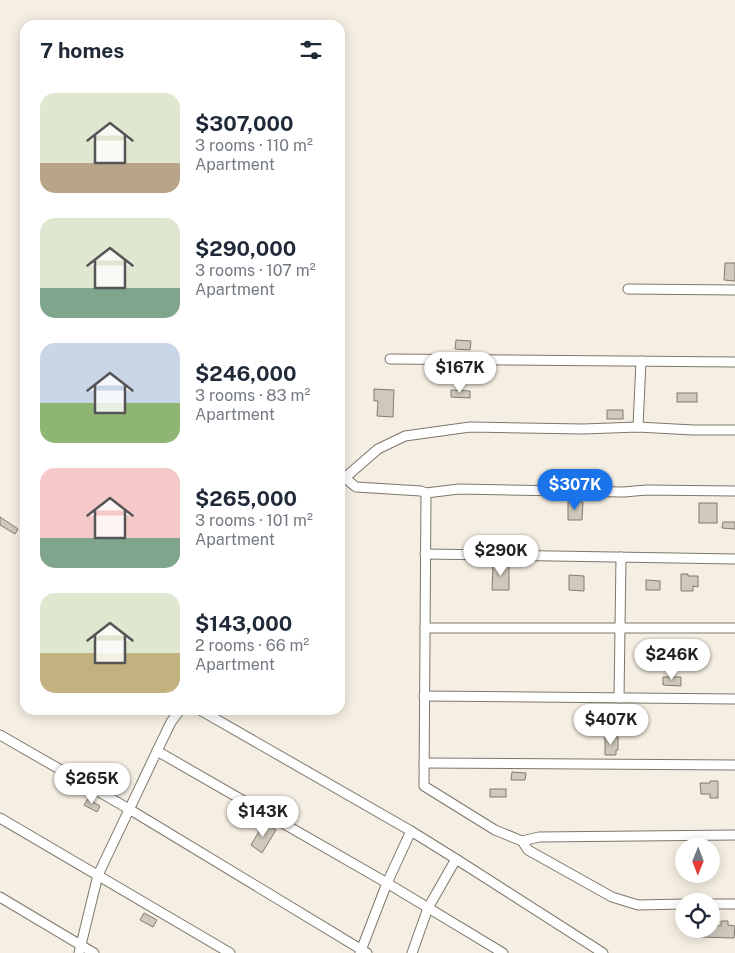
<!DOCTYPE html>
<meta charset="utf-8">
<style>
:root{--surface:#fff;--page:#f6f6f7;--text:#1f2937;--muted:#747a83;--accent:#1a73e8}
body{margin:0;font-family:"Public Sans",sans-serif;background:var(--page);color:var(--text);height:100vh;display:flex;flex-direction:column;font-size:19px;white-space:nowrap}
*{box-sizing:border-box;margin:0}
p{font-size:16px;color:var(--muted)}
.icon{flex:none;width:28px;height:28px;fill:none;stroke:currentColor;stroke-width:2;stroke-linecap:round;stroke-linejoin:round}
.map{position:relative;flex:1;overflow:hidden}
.sheet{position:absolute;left:20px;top:20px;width:325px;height:695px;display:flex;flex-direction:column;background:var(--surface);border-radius:15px;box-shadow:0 2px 12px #0003}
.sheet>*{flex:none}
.needle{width:32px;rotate:181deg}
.fabs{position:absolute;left:675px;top:838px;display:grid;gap:10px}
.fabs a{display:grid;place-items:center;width:45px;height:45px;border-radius:50%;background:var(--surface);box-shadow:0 2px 12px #0003;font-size:25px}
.price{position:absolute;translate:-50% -42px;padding:0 11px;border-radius:18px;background:#fff;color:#222;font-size:16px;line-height:32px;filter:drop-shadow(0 1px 2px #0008)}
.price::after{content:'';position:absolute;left:50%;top:30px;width:15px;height:11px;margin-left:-8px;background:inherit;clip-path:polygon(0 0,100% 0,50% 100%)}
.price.current{background:var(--accent);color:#fff}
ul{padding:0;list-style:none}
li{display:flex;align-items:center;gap:15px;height:125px;padding:0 20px}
li span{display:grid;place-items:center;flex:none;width:140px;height:100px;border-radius:15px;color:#555}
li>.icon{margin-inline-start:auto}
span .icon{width:60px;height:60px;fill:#fffc;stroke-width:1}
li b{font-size:21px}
h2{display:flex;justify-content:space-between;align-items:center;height:60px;padding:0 20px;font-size:21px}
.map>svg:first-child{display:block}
.building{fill:#cfc8bb;stroke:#827b70}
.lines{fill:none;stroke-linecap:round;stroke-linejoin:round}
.minor-casing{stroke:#7d776b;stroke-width:11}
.minor{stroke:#fff;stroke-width:9}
</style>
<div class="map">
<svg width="735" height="953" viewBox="0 0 735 953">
<rect width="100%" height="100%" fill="#f5eee2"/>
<g class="building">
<path d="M 725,263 L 735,263 L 735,281 L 724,280 Z"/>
<path d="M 456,340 L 471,341 L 470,350 L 455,349 Z"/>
<path d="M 374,389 L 394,390 L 393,417 L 377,416 L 378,401 L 374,401 Z"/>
<path d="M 451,390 L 470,391 L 470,398 L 451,397 Z"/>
<rect x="677" y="393" width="20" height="9"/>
<rect x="607" y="410" width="16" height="9"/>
<path d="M 568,502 L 583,502 L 582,520 L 568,520 Z"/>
<rect x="699" y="503" width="18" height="20"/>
<path d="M 0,517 L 18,529 L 15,534 L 0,525 Z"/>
<path d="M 723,522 L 735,522 L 735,529 L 722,528 Z"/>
<path d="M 493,563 L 509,564 L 509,590 L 492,590 Z"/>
<path d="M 681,574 L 688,574 L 688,576 L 698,576 L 698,587 L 693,586 L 693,591 L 681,591 Z"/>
<path d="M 569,575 L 584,576 L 584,591 L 569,590 Z"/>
<path d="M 646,580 L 660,581 L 660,590 L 646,590 Z"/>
<path d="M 663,677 L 681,677 L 681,686 L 663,685 Z"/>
<path d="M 605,737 L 618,737 L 618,750 L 616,750 L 616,755 L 605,755 Z"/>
<path d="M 512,772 L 526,773 L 525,780 L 511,780 Z"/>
<path d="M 710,781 L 718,781 L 718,798 L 710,798 L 710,794 L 701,794 L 700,783 L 710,783 Z"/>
<rect x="490" y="789" width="16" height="8"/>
<path d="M 88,799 L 100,806 L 97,812 L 84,805 Z"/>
<path d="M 264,823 L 276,830 L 262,853 L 251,845 Z"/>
<path d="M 144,913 L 157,920 L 153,927 L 140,920 Z"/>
<path d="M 721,921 L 728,921 L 728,925 L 735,926 L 734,938 L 701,937 L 701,929 L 711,929 L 711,925 L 721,926 Z"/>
</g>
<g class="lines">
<defs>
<g id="minor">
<path d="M 628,289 L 735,290"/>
<path d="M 390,359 L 735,362"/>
<path d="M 638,427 L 641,361"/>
<path d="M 345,478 L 356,487 L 421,491 L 426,493 L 459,489 L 624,492 L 646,490 L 735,491"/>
<path d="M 340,482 L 378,449 L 405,436 L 470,427 L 583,429 L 638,427 L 693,430 L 735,430"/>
<path d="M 426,493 L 424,786 L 495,830 L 522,841 L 528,850 L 612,897 L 638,905 L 684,904"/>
<path d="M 425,554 L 735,559"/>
<path d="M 425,628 L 735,628"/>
<path d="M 424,696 L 735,699"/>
<path d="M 619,698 L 621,557"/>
<path d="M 200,710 L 411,831 L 387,883 L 360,953"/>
<path d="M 0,735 L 129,809 L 367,953"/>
<path d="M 157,751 L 387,883 L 503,953"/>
<path d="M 424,763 L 735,765"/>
<path d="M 0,818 L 230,953"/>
<path d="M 411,831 L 456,859 L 428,908 L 412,953"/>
<path d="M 522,841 L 539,837 L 735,835"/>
<path d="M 456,859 L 603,953"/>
<path d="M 0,897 L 94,953"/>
<path d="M 711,904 L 735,904"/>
<path d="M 79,953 L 98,875 L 157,751 L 171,722 L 180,710"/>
</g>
</defs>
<use href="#minor" class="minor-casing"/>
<use href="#minor" class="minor"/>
</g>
</svg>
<div class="fabs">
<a><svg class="needle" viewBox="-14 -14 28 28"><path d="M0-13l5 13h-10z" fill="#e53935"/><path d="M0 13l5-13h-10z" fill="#747a83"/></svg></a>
<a><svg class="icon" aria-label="locate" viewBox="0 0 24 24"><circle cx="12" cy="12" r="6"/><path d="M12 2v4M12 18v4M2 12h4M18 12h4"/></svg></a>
</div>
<b class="price" style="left:460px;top:394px">$167K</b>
<b class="price current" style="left:575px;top:511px">$307K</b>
<b class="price" style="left:501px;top:577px">$290K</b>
<b class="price" style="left:672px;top:681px">$246K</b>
<b class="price" style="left:611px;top:746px">$407K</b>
<b class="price" style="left:92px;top:805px">$265K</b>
<b class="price" style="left:263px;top:838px">$143K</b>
<section class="sheet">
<h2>7 homes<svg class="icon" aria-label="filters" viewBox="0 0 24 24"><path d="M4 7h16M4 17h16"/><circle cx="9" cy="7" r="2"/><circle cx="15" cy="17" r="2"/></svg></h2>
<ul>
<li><span style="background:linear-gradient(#dfe7d0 70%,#b9a48a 0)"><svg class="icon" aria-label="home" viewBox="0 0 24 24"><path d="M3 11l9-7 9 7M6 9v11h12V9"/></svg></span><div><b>$307,000</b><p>3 rooms · 110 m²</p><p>Apartment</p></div></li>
<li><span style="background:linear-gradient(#dfe7d0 70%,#7fa58c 0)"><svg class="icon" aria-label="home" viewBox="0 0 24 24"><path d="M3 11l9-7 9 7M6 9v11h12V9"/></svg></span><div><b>$290,000</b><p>3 rooms · 107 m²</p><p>Apartment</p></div></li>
<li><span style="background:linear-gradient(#c9d6e8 60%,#8fb573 0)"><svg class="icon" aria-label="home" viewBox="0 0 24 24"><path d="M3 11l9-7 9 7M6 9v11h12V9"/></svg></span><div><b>$246,000</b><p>3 rooms · 83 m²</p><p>Apartment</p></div></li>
<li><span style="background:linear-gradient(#f6c9c9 70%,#7fa58c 0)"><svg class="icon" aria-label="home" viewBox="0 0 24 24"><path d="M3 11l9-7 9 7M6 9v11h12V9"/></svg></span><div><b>$265,000</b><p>3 rooms · 101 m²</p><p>Apartment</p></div></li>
<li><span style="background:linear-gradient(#dfe7d0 60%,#c2b280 0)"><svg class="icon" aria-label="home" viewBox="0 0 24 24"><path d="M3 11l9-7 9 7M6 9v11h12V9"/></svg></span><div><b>$143,000</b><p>2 rooms · 66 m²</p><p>Apartment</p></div></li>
</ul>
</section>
</div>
